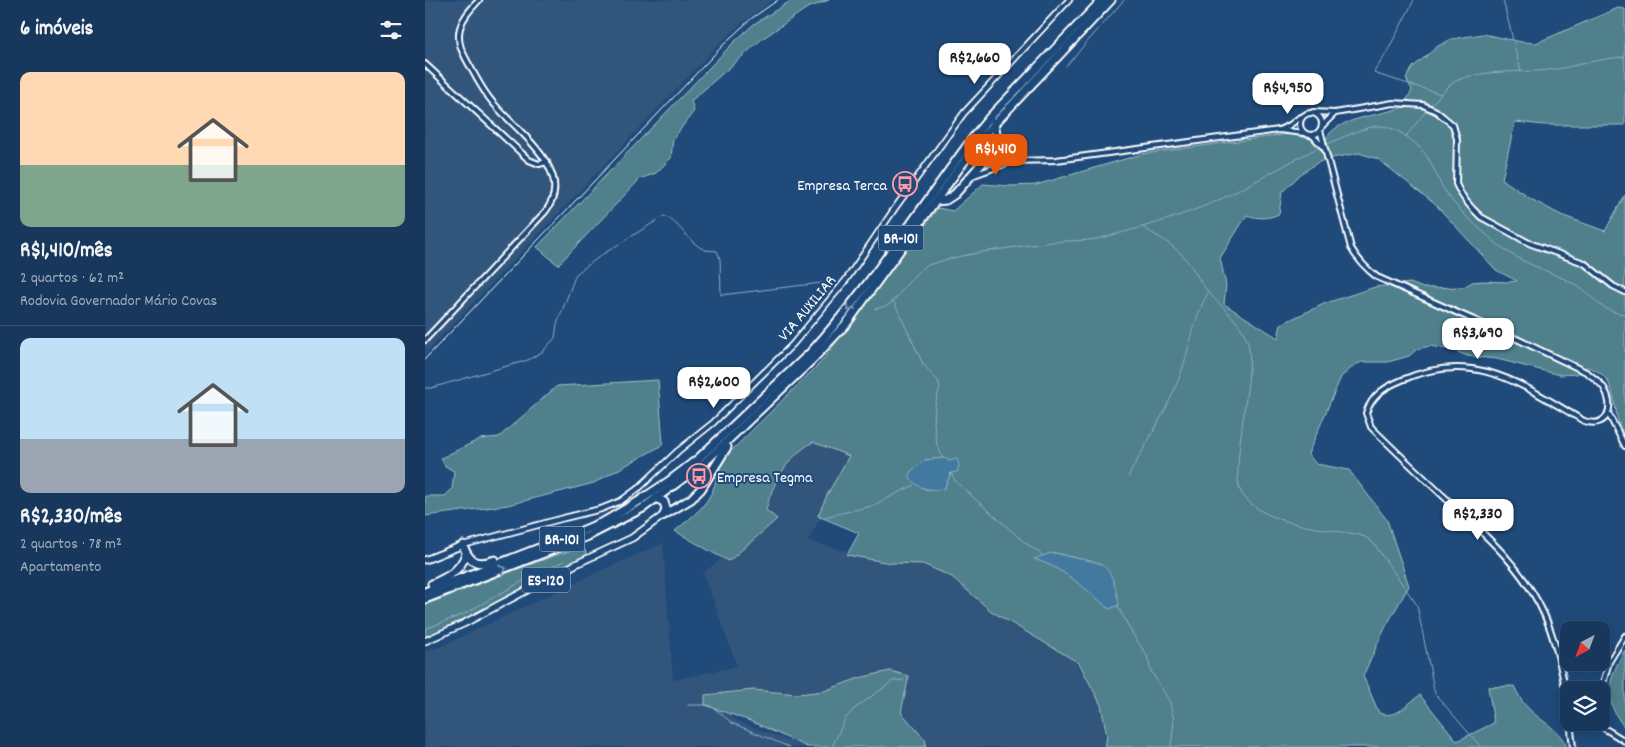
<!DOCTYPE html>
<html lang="pt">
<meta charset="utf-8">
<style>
:root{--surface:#17385c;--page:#203f62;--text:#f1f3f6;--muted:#9eacbb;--line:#365272;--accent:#ea580c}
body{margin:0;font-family:Dekko,sans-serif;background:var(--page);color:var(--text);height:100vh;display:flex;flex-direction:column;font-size:19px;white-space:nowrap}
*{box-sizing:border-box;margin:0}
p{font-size:16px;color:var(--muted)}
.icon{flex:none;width:28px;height:28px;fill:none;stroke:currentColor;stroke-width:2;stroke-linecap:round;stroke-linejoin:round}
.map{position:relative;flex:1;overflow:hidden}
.sheet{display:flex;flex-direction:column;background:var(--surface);width:425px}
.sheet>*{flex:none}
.needle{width:32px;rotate:221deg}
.buttons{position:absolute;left:1135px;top:621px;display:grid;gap:10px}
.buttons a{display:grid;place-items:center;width:50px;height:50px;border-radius:10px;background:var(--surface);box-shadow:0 2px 12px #0003,0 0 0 1px var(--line);font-size:25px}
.price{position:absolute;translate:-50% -42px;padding:0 11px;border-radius:10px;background:#fff;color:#222;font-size:16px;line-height:32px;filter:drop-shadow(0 1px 2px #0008)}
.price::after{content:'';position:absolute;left:50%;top:30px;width:15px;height:11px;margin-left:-8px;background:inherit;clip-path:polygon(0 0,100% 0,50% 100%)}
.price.on{background:var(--accent);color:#fff}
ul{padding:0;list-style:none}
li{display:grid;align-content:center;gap:10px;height:265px;padding:0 20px}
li+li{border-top:1px solid var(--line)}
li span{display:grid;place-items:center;height:155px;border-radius:10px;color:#555}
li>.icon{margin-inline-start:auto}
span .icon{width:90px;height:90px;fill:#fffc;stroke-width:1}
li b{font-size:21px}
h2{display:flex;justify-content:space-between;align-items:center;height:60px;padding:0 20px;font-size:21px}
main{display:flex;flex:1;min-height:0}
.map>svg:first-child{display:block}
.built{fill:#32547b}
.green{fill:#4f808c;stroke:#a7c0c6;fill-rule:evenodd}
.water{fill:#42799e;stroke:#8eafc5}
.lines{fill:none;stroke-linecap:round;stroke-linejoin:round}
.stream{stroke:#8eafc5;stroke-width:1}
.minor-casing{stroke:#fff;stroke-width:8}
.tertiary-casing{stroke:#fff;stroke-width:8}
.primary-casing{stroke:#fff;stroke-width:9}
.motorway-casing{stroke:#fff;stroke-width:11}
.minor{stroke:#1f4a7a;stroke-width:4}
.tertiary{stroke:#1f4a7a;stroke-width:4.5}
.primary{stroke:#1f4a7a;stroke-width:5.5}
.motorway{stroke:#1f4a7a;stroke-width:7}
.rail{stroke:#fff;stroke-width:1}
.oneway{stroke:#7992af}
.labels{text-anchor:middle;stroke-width:4;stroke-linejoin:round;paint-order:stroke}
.shield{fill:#1f4a7a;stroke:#bcc9d7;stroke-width:1}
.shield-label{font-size:15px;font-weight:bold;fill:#fff}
.poi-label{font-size:16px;fill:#fff;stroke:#1f4a7a;text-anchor:end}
.street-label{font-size:16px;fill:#fff;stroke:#1f4a7a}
</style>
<main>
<section class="sheet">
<h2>6 imóveis<svg class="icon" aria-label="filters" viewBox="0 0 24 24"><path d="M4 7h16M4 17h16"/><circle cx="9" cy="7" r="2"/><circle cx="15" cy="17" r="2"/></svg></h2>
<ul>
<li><span style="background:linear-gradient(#ffd9b3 60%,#7fa58c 0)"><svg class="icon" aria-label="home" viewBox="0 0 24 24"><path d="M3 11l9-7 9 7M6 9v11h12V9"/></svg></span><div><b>R$1,410/mês</b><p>2 quartos · 62 m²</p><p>Rodovia Governador Mário Covas</p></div></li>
<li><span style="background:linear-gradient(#bfe0f5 65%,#9aa5b1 0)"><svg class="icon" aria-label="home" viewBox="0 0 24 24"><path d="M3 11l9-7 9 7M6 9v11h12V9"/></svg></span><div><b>R$2,330/mês</b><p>2 quartos · 78 m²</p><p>Apartamento</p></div></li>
</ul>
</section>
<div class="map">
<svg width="1200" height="747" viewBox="0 0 1200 747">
<rect width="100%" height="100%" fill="#1f4a7a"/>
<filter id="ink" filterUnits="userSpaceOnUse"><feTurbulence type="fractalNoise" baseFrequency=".02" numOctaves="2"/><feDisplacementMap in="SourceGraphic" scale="10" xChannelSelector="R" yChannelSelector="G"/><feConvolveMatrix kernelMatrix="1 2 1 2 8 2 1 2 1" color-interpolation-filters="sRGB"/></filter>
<g filter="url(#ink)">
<g class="built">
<path d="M 0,0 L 348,0 L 316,24 L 294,44 L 0,354 Z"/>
<path d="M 388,430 L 430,453 L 383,541 L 455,560 L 507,562 L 646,657 L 677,698 L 683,747 L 496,747 L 318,689 L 287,701 L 312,721 L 380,747 L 0,747 L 0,651 L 17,646 L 175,571 L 238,543 L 248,680 L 312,666 L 278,573 L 344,521 L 332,510 L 355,466 Z"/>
</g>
<g class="green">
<path d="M 367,0 L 404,0 L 382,8 L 337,39 L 266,101 L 269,111 L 248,139 L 246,158 L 231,173 L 215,179 L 133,265 L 112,247 L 308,43 L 329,24 Z"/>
<path d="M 1193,8 L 1200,9 L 1200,125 L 1120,125 L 1090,122 L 1077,179 L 1106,199 L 1136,215 L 1180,231 L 1200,195 L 1200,437 C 1196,429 1192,420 1191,411 C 1187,390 1186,375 1163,367 L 1151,374 L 1135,375 L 1072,359 L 1042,356 L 1028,350 L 1005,346 L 992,349 L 984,356 L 963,362 L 937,362 L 930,365 L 916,377 L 883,454 L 891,464 L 924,470 L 962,520 L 984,586 L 960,628 L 938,676 L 954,713 C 973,719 980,705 995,695 L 1032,741 L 1069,723 L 1063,687 L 1089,686 C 1093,694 1096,701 1102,707 C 1115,721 1134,728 1142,747 L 680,747 L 682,736 L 676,705 L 654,663 L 566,611 L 527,577 L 498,564 L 465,563 L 422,555 L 434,533 L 393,516 L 402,495 L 424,456 L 388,442 C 363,456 347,483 341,510 L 352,519 L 304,561 L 290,554 L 250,531 C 279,507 289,500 295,462 L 397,361 L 513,208 L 528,211 L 558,184 L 585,186 L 611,185 L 717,154 L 864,134 L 899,142 C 901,139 903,135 906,132 C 922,117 957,115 978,107 L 987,90 L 981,78 L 988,67 L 1013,46 L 1027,39 L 1058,34 L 1097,42 L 1111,43 ZM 934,153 L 953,159 L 1011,205 L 1071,270 L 1092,281 L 1084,282 L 1057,281 L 1047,282 L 1039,287 L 998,288 L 985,283 L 950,287 L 901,303 L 856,324 L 853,338 L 799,304 L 801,285 L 795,258 L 822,215 C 834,219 842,219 854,214 L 857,192 L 876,174 L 892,163 L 902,159 ZM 520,458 L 524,461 L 526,473 L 519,489 L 499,489 L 500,460 ZM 631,553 L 676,564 L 684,609 C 662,589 640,568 610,559 Z"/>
<path d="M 233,380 L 238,443 L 234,447 L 169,483 L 83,505 L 0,516 L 0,496 L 20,496 L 27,489 L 29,471 L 20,466 L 16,458 L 55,439 L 74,437 L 132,386 Z"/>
<path d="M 158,546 L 162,555 L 146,567 L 0,638 L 0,605 L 95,568 Z"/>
<path d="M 1200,650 L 1200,728 C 1177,700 1183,679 1200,650 Z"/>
<path d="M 465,671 L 484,676 L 476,712 L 501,741 L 500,747 L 382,747 L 328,722 L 280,705 L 280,695 L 328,690 L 373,694 L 399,691 L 434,678 Z"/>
</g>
<g class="water">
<path d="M 520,458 L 524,461 L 532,459 L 534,466 L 532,472 L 526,473 L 519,489 C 505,490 494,490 485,478 L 485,472 L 500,460 Z"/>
<path d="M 631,553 C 675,567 684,551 694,605 L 684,609 C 661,589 639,568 609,559 L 623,554 Z"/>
</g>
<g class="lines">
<g class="stream">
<path d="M 989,0 L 961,54 L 949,72 L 951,74 L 1016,94"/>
<path d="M 1078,0 L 1096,72"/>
<path d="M 641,66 L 699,0"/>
<path d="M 981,136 C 991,124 1021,84 1033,80 C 1062,68 1101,74 1132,69 C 1155,65 1177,58 1200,57"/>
<path d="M 900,145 C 912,140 943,125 954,126 C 972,126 994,144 1003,158 C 1010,169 1013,182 1021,192 C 1034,212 1054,228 1071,243 C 1093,263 1124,270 1149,284 C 1169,295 1174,312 1200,314"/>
<path d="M 718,227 C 729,235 743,241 753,251 C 766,262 773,280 784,293 C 799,310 820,324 824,348 C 829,379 803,476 817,494 C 837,521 880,526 910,531 C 925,534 938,532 949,544 L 992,605 L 1010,694 L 1056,747"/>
<path d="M 468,300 L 498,364 L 513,381 L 515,386 L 510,405 L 509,424 L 512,445 L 518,458"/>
<path d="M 450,309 C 454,307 461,307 465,304 C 479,291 486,274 503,265 C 543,252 586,248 627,242 C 644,240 663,242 680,237 C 727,225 773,212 816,189 C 843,175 869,159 897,146"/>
<path d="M 0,388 L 6,388 L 103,360 L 117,352 L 130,338 L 132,324 L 151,274 L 178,254 L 239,216 C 254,221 264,244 280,250 C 284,251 289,250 292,251 L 295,259 L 296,295 L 396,283 L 406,284"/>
<path d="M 526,473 L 530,481 L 598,541 L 617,555"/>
<path d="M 703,477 C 720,445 740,414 753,381 C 765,352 767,320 783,293"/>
<path d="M 395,518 L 447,506 L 489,485"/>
<path d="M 692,605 L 706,631 L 722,656 L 726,671 L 745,702 L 749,721 L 746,747"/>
<path d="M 0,629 L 39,614 L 96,582 L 139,561"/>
<path d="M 263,705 L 285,705 L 307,723 L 364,747"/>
<path d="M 407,747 L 420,719 L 429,709 L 468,681 L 479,680"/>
</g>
<defs>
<g id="minor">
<path d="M 0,64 L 104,160 L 114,164 L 122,162"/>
<path d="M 888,112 L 910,113 L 968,103 L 998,105 L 1011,111 L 1028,125 L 1032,139 L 1031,184 C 1036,196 1047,209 1056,217 L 1104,243 L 1159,263 L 1188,286 L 1200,292"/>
<circle cx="886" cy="124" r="11"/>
<path d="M 897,126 L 910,113"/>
<path d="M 854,130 L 865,125 L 875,117"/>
<path d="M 895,130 L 926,248 C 933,260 940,268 952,277 L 1094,340 L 1161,372 C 1168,377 1174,381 1179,388 C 1190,406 1184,429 1159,421 C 1097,385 1050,348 977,380 C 960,387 947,395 941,413 L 946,427 C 973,454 1001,480 1029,506 C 1064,538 1099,570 1119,614 C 1132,643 1137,675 1144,706"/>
<path d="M 887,135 L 899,148"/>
<path d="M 573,145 L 588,161"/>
<path d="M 549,175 L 588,161 L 631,160 L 854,130 L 879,133"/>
<path d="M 0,340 L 120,212 C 152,173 94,133 71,106 C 60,95 53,81 46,68 C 39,55 31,44 35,28 C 38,17 46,9 54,0"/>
<path d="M 1183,413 L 1200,446"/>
<path d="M 1176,690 L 1184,662 L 1200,636"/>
<path d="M 1145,722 L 1148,747"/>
<path d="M 1169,722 L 1200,741"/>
</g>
<path id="tertiary" d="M 38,545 L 139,518 L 176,509 L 196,501 L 215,487 L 253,451 L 288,423 L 368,344 L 421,280 L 470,208 L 539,113 L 644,0"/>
<g id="primary">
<path d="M 0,560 L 38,545"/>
<path d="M 0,641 L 38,624 L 151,564 L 207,538 L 239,515"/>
</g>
<g id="motorway">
<path d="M 511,201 L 521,200 L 530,194 L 573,145 L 569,122"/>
<path d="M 231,498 L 239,502 L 241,509 L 239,515"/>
<path d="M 239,515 L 266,499 L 276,489 L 302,447"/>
<path d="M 38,545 C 44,563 53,566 70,560"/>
<path d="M 7,584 C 23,577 35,571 41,554"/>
<path d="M 0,592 L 140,538 L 180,521 L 214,501 L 244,481 L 274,458 L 386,352 C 447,285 495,208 550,135 L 565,117 L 677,0"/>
<path d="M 0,599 L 163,536 L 218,508 L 280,462 L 388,359 L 422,323 L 556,138 L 686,0"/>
</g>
</defs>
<use href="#minor" class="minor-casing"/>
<use href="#tertiary" class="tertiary-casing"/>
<use href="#primary" class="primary-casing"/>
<use href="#motorway" class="motorway-casing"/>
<use href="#minor" class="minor"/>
<use href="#tertiary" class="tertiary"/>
<use href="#primary" class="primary"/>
<use href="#motorway" class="motorway"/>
<path class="rail" d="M 0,359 L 305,38 L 327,18 L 353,0"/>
</g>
<defs><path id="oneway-chevron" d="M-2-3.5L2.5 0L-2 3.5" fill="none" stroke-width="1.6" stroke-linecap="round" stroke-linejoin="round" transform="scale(1.25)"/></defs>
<g class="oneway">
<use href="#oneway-chevron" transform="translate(425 308) rotate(128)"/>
<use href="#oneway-chevron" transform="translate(78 569) rotate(-21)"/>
</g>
</g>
<defs>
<symbol id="bus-ring" viewBox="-11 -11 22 22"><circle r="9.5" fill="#1f4a7a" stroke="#ff9aa2" stroke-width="1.5"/><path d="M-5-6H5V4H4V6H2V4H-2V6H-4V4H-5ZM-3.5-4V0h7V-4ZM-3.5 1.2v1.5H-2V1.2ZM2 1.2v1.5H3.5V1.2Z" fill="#ff9aa2"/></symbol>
</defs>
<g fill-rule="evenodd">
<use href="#bus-ring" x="466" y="170" width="28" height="28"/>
<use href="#bus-ring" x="260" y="462" width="28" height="28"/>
</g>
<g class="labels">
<g class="shield">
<rect x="453.5" y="225.5" width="45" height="25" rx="4"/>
<rect x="114.5" y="526.5" width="45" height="25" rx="4"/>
<rect x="97" y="567.5" width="48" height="25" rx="4"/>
</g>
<g class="shield-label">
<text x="476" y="243">BR-101</text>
<text x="137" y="544">BR-101</text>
<text x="121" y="585">ES-120</text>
</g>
<g class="poi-label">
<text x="462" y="190">Empresa Terca</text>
<text x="292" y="482" text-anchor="start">Empresa Tegma</text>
</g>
<g class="street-label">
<text transform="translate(381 307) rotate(-50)" y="6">VIA AUXILIAR</text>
</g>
</g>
</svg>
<div class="buttons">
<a><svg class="needle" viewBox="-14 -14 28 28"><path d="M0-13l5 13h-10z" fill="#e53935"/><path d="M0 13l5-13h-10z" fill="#9eacbb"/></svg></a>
<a><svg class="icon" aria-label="layers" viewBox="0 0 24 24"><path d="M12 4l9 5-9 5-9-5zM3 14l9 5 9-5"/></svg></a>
</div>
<b class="price" style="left:550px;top:85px">R$2,660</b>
<b class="price" style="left:863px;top:115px">R$4,950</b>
<b class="price on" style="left:571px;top:176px">R$1,410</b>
<b class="price" style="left:1053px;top:360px">R$3,690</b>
<b class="price" style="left:289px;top:409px">R$2,600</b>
<b class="price" style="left:1053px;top:541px">R$2,330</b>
</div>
</main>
